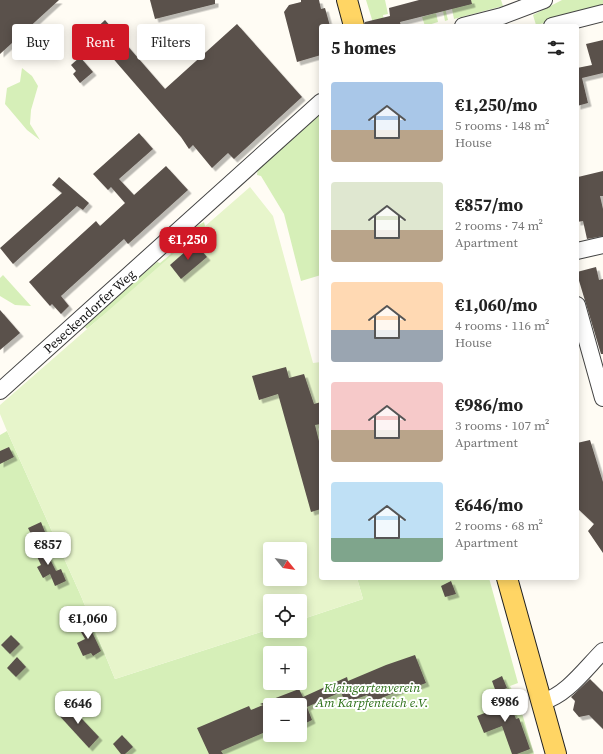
<!DOCTYPE html>
<meta charset="utf-8">
<style>
:root{--surface:#fff;--page:#f2f2f2;--text:#222;--muted:#767676;--accent:#d11826}
body{margin:0;font-family:"Source Serif 4",serif;background:var(--page);color:var(--text);height:100vh;display:flex;flex-direction:column;font-size:15px;white-space:nowrap}
*{box-sizing:border-box;margin:0}
p{font-size:13px;color:var(--muted)}
.icon{flex:none;width:22px;height:22px;fill:none;stroke:currentColor;stroke-width:2;stroke-linecap:round;stroke-linejoin:round}
.map{position:relative;flex:1;overflow:hidden}
.details{position:absolute;left:319px;top:24px;width:260px;height:556px;display:flex;flex-direction:column;background:var(--surface);border-radius:4px;box-shadow:0 2px 10px #0003}
.details>*{flex:none}
.guide{position:absolute;left:12px;top:24px;width:247px;height:36px;display:flex;gap:8px}
.needle{width:26px;rotate:120deg}
.buttons{position:absolute;left:263px;top:542px;display:grid;gap:8px}
.buttons a{display:grid;place-items:center;width:44px;height:44px;border-radius:4px;background:var(--surface);box-shadow:0 2px 10px #0003;font-size:20px}
.price{position:absolute;translate:-50% -34px;padding:0 9px;border-radius:8px;background:#fff;color:#222;font-size:13px;line-height:26px;filter:drop-shadow(0 1px 2px #0008)}
.price::after{content:'';position:absolute;left:50%;top:24px;width:12px;height:9px;margin-left:-6px;background:inherit;clip-path:polygon(0 0,100% 0,50% 100%)}
.price.current{background:var(--accent);color:#fff}
ul{padding:0;list-style:none}
li{display:flex;align-items:center;gap:12px;height:100px;padding:0 12px}
li span{display:grid;place-items:center;flex:none;width:112px;height:80px;border-radius:4px;color:#555}
li>.icon{margin-inline-start:auto}
span .icon{width:48px;height:48px;fill:#fffc;stroke-width:1}
li b{font-size:17px}
h2{display:flex;justify-content:space-between;align-items:center;height:48px;padding:0 12px;font-size:17px}
.tag{padding:0 14px;border-radius:4px;background:var(--surface);box-shadow:0 2px 10px #0003;font-size:14px;line-height:36px}
.tag.current{background:var(--accent);color:#fff}
.map>svg:first-child{display:block}
.green{fill:#d6efb8;fill-rule:evenodd}
.pitch{fill:#e7f5cb;fill-rule:evenodd}
.building{fill:#5a514b;filter:url(#shadow)}
.lines{fill:none;stroke-linecap:round;stroke-linejoin:round}
.minor-casing{stroke:#434343;stroke-width:18}
.major-casing{stroke:#212121;stroke-width:22}
.minor{stroke:#fff;stroke-width:16}
.major{stroke:#ffd564;stroke-width:20}
.labels{text-anchor:middle;stroke-width:4;stroke-linejoin:round;paint-order:stroke}
.street-label{font-size:13px;fill:#101010;stroke:#fff}
.park-label{font-size:13px;font-style:italic;fill:#2d7018;stroke:#fff}
</style>
<div class="map">
<svg width="603" height="754" viewBox="0 0 603 754">
<defs>
<filter id="shadow"><feDropShadow dx="3.5" dy="3.5" stdDeviation="0" flood-color="#0004"/></filter>
</defs>
<rect width="100%" height="100%" fill="#fffcf4"/>
<g class="green">
<path d="M 366,0 L 385,0 L 388,14 L 383,15 L 385,26 L 374,26 Z"/>
<path d="M 433,0 L 443,0 L 448,20 L 445,21 L 443,11 L 436,13 L 438,22 L 425,26 L 422,17 L 436,13 Z"/>
<path d="M 468,0 L 501,0 L 503,6 L 454,19 L 452,9 Z"/>
<path d="M 562,0 L 603,0 L 603,9 L 536,25 L 533,15 Z"/>
<path d="M 22,68 L 32,76 L 38,86 L 31,110 L 30,124 L 40,140 L 27,130 L 5,104 L 7,88 L 20,82 Z"/>
<path d="M 321,110 L 321,275 L 301,281 L 284,214 L 261,176 L 257,175 L 258,167 Z"/>
<path d="M 204,222 L 209,242 L 100,318 L 87,329 L 85,327 L 94,316 L 157,262 L 160,263 L 171,254 L 168,250 L 190,230 Z"/>
<path d="M 3,275 L 31,306 L 15,305 L 0,296 L 0,278 Z"/>
<path d="M 7,431 L 81,596 L 115,679 L 270,629 L 270,631 L 300,631 L 300,620 L 363,599 L 357,578 L 489,578 L 518,683 L 510,686 L 519,703 L 534,754 L 0,754 L 0,435 ZM 270,653 L 300,653 L 300,683 L 270,683 ZM 270,705 L 300,705 L 300,735 L 270,735 Z"/>
</g>
<path class="pitch" d="M 250,187 L 273,216 L 313,363 L 321,362 L 321,578 L 357,578 L 363,599 L 300,620 L 300,601 L 270,601 L 270,629 L 115,679 L 81,596 L 7,431 L 0,414 L 0,405 ZM 270,549 L 300,549 L 300,579 L 270,579 Z"/>
<g class="building">
<path d="M 0,0 L 59,0 L 0,54 Z"/>
<path d="M 150,0 L 215,0 L 215,4 L 155,19 Z"/>
<path d="M 301,0 L 319,0 L 321,9 L 325,8 L 330,26 L 321,26 L 321,55 L 297,62 L 284,12 L 289,5 L 301,2 Z"/>
<path d="M 419,0 L 471,0 L 472,4 L 400,22 L 401,26 L 365,26 L 365,22 L 390,16 L 389,8 Z"/>
<path d="M 105,20 L 165,89 L 237,24 L 302,97 L 234,159 L 228,153 L 212,168 L 193,145 L 189,149 L 181,137 L 91,33 Z"/>
<path d="M 603,40 L 603,73 L 582,78 L 588,103 L 577,106 L 577,68 L 592,65 L 586,44 Z"/>
<path d="M 80,57 L 93,72 L 80,83 L 73,74 L 76,71 L 71,65 Z"/>
<path d="M 139,133 L 153,149 L 119,179 L 134,195 L 166,166 L 188,190 L 128,244 L 124,239 L 61,296 L 69,306 L 61,314 L 52,304 L 50,306 L 29,282 L 96,221 L 100,226 L 125,203 L 111,187 L 108,190 L 93,174 Z"/>
<path d="M 603,171 L 603,196 L 600,196 L 603,209 L 603,236 L 587,239 L 583,221 L 577,222 L 577,184 L 579,184 L 578,177 Z"/>
<path d="M 59,177 L 89,203 L 83,210 L 77,206 L 13,264 L 0,248 L 62,193 L 52,185 Z"/>
<path d="M 195,243 L 207,257 L 181,279 L 170,265 Z"/>
<path d="M 596,267 L 599,280 L 603,279 L 603,354 L 601,354 L 577,274 L 577,272 Z"/>
<path d="M 0,310 L 20,333 L 0,350 Z"/>
<path d="M 286,367 L 289,378 L 304,374 L 314,404 L 321,402 L 321,424 L 315,425 L 321,449 L 321,509 L 311,512 L 278,394 L 259,400 L 252,376 Z"/>
<path d="M 590,440 L 603,482 L 603,553 L 588,531 L 594,524 L 577,508 L 577,443 Z"/>
<path d="M 9,447 L 14,457 L 0,464 L 0,451 Z"/>
<path d="M 41,522 L 45,532 L 33,538 L 28,528 Z"/>
<path d="M 42,543 L 56,571 L 61,569 L 66,581 L 55,586 L 50,574 L 43,578 L 37,567 L 41,565 L 33,548 Z"/>
<path d="M 451,581 L 456,594 L 445,597 L 441,586 Z"/>
<path d="M 86,619 L 101,651 L 93,656 L 91,653 L 83,656 L 77,643 L 85,639 L 77,625 Z"/>
<path d="M 11,635 L 20,644 L 10,654 L 1,645 Z"/>
<path d="M 415,655 L 426,683 L 415,687 L 413,685 L 372,702 L 367,695 L 345,703 L 341,692 L 307,707 L 312,720 L 300,726 L 300,705 L 270,705 L 270,730 L 221,751 L 223,754 L 209,754 L 197,728 L 249,706 L 251,710 L 263,705 L 260,704 L 299,689 L 303,697 L 347,677 L 348,681 L 386,665 Z"/>
<path d="M 17,657 L 26,667 L 16,677 L 7,668 Z"/>
<path d="M 502,676 L 507,688 L 496,692 L 492,681 Z"/>
<path d="M 590,679 L 603,692 L 603,729 L 589,715 L 579,717 L 573,710 L 575,701 L 571,697 Z"/>
<path d="M 505,691 L 516,719 L 519,718 L 530,749 L 517,754 L 512,754 L 502,726 L 484,733 L 477,716 L 495,709 L 490,697 Z"/>
<path d="M 66,702 L 99,737 L 89,748 L 56,712 Z"/>
<path d="M 122,735 L 133,747 L 125,754 L 121,754 L 113,744 Z"/>
</g>
<g class="lines">
<defs>
<g id="minor">
<path d="M 463,26 L 502,16 L 544,0"/>
<path d="M 552,26 L 603,13"/>
<path d="M 577,251 L 603,245"/>
<path d="M 577,305 L 603,398"/>
<path d="M 0,391 L 321,102"/>
<path d="M 542,702 C 567,695 585,669 603,651"/>
</g>
<g id="major">
<path d="M 347,0 L 354,26"/>
<path d="M 507,578 L 556,754"/>
</g>
</defs>
<use href="#minor" class="minor-casing"/>
<use href="#major" class="major-casing"/>
<use href="#minor" class="minor"/>
<use href="#major" class="major"/>
</g>
<g class="labels">
<g class="street-label">
<text transform="translate(89 311) rotate(-42)" y="5">Peseckendorfer Weg</text>
</g>
<g class="park-label">
<text x="372" y="692">Kleingartenverein<tspan x="372" dy="15">Am Karpfenteich e.V.</tspan></text>
</g>
</g>
</svg>
<div class="buttons">
<a><svg class="needle" viewBox="-14 -14 28 28"><path d="M0-13l5 13h-10z" fill="#e53935"/><path d="M0 13l5-13h-10z" fill="#767676"/></svg></a>
<a><svg class="icon" aria-label="locate" viewBox="0 0 24 24"><circle cx="12" cy="12" r="6"/><path d="M12 2v4M12 18v4M2 12h4M18 12h4"/></svg></a>
<a>+</a>
<a>−</a>
</div>
<b class="price current" style="left:188px;top:261px">€1,250</b>
<b class="price" style="left:48px;top:566px">€857</b>
<b class="price" style="left:88px;top:640px">€1,060</b>
<b class="price" style="left:505px;top:723px">€986</b>
<b class="price" style="left:78px;top:725px">€646</b>
<div class="guide">
<a class="tag">Buy</a>
<a class="tag current">Rent</a>
<a class="tag">Filters</a>
</div>
<section class="details">
<h2>5 homes<svg class="icon" aria-label="filters" viewBox="0 0 24 24"><path d="M4 7h16M4 17h16"/><circle cx="9" cy="7" r="2"/><circle cx="15" cy="17" r="2"/></svg></h2>
<ul>
<li><span style="background:linear-gradient(#a9c7e8 60%,#b9a48a 0)"><svg class="icon" aria-label="home" viewBox="0 0 24 24"><path d="M3 11l9-7 9 7M6 9v11h12V9"/></svg></span><div><b>€1,250/mo</b><p>5 rooms · 148 m²</p><p>House</p></div></li>
<li><span style="background:linear-gradient(#dfe7d0 60%,#b9a48a 0)"><svg class="icon" aria-label="home" viewBox="0 0 24 24"><path d="M3 11l9-7 9 7M6 9v11h12V9"/></svg></span><div><b>€857/mo</b><p>2 rooms · 74 m²</p><p>Apartment</p></div></li>
<li><span style="background:linear-gradient(#ffd9b3 60%,#9aa5b1 0)"><svg class="icon" aria-label="home" viewBox="0 0 24 24"><path d="M3 11l9-7 9 7M6 9v11h12V9"/></svg></span><div><b>€1,060/mo</b><p>4 rooms · 116 m²</p><p>House</p></div></li>
<li><span style="background:linear-gradient(#f6c9c9 60%,#b9a48a 0)"><svg class="icon" aria-label="home" viewBox="0 0 24 24"><path d="M3 11l9-7 9 7M6 9v11h12V9"/></svg></span><div><b>€986/mo</b><p>3 rooms · 107 m²</p><p>Apartment</p></div></li>
<li><span style="background:linear-gradient(#bfe0f5 70%,#7fa58c 0)"><svg class="icon" aria-label="home" viewBox="0 0 24 24"><path d="M3 11l9-7 9 7M6 9v11h12V9"/></svg></span><div><b>€646/mo</b><p>2 rooms · 68 m²</p><p>Apartment</p></div></li>
</ul>
</section>
</div>
